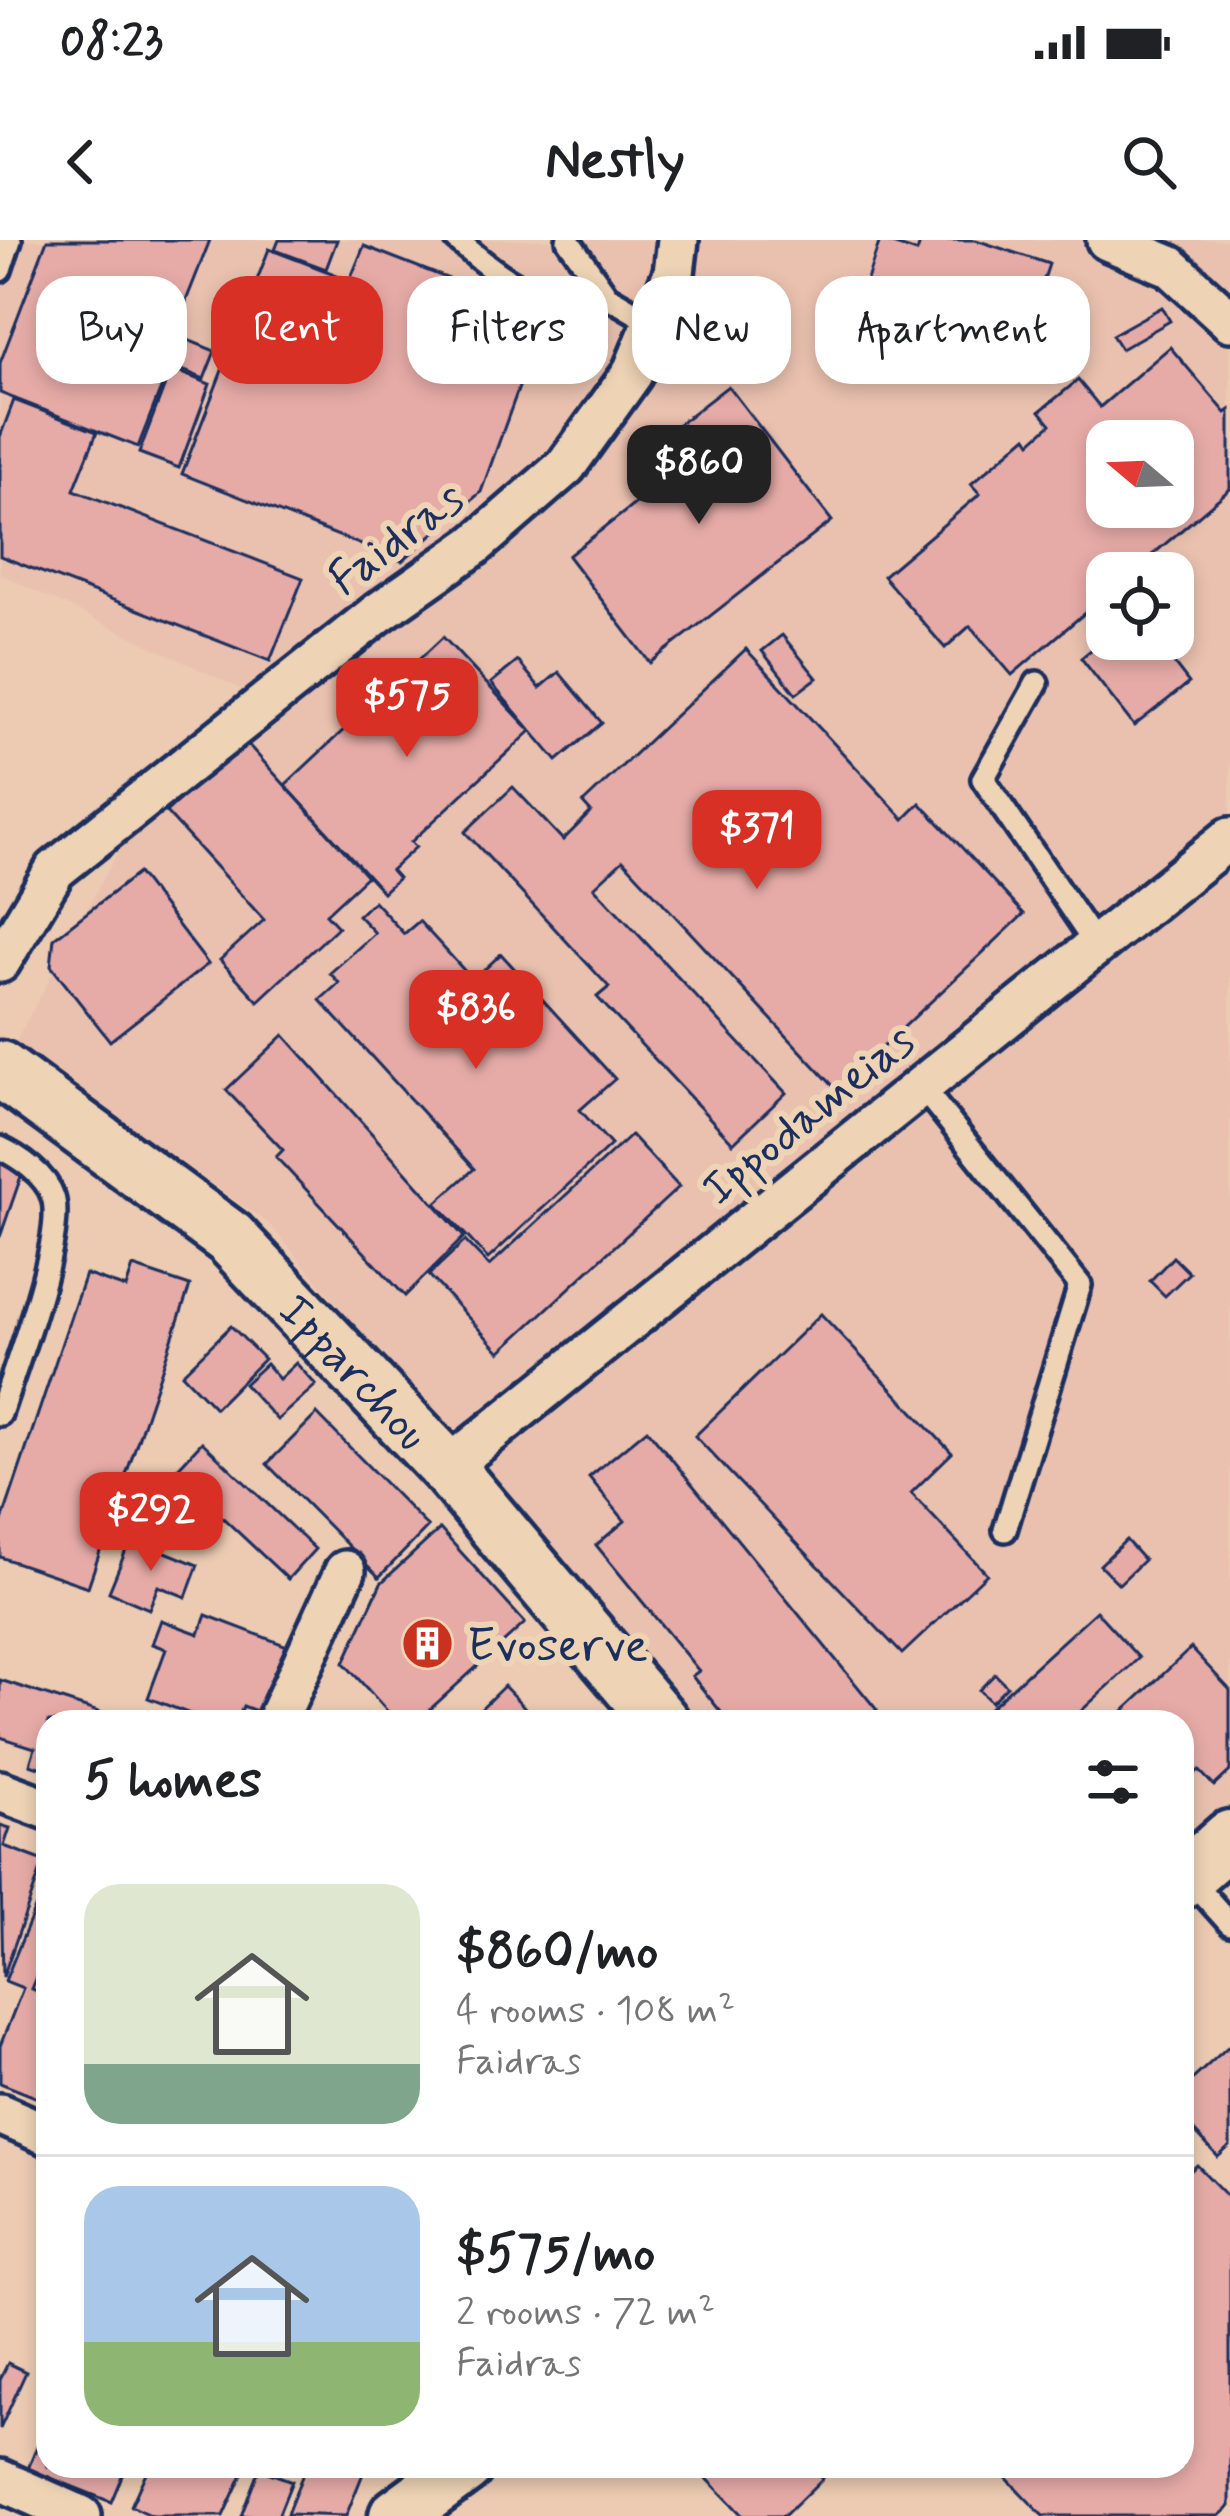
<!DOCTYPE html>
<meta charset="utf-8">
<style>
:root{--surface:#fff;--page:#f2f2f2;--text:#202124;--muted:#757577;--line:#e0e0e0;--accent:#d93025}
body{margin:0;font-family:Mynerve,sans-serif;background:var(--page);color:var(--text);height:100vh;display:flex;flex-direction:column;font-size:45px;white-space:nowrap}
*{box-sizing:border-box;margin:0}
p{font-size:39px;color:var(--muted)}
.icon{flex:none;width:66px;height:66px;fill:none;stroke:currentColor;stroke-width:2;stroke-linecap:round;stroke-linejoin:round}
.map{position:relative;flex:1;overflow:hidden}
.details{position:absolute;left:36px;top:1470px;width:1158px;height:768px;display:flex;flex-direction:column;background:var(--surface);border-radius:36px;box-shadow:0 6px 18px #0003}
.details>*{flex:none}
.banner{position:absolute;left:36px;top:36px;width:1158px;height:108px;display:flex;gap:24px}
.needle{width:78px;rotate:289deg}
.buttons{position:absolute;left:1086px;top:180px;display:grid;gap:24px}
.buttons a{display:grid;place-items:center;width:108px;height:108px;border-radius:24px;background:var(--surface);box-shadow:0 6px 18px #0003;font-size:60px}
.price{position:absolute;translate:-50% -102px;padding:0 27px;border-radius:24px;background:var(--accent);color:#fff;font-size:39px;line-height:78px;filter:drop-shadow(0 3px 6px #0008)}
.price::after{content:'';position:absolute;left:50%;top:72px;width:36px;height:27px;margin-left:-18px;background:inherit;clip-path:polygon(0 0,100% 0,50% 100%)}
.price.current{background:#222;color:#fff}
ul{padding:0;list-style:none}
li{display:flex;align-items:center;gap:36px;height:300px;padding:0 48px}
li+li{border-top:3px solid var(--line)}
li span{display:grid;place-items:center;flex:none;width:336px;height:240px;border-radius:36px;color:#555}
li>.icon{margin-inline-start:auto}
span .icon{width:144px;height:144px;fill:#fffc;stroke-width:1}
li b{font-size:51px}
h2{display:flex;justify-content:space-between;align-items:center;height:144px;padding:0 48px;font-size:51px}
.tag{padding:0 42px;border-radius:36px;background:var(--surface);box-shadow:0 6px 18px #0003;font-size:42px;line-height:108px}
.tag.current{background:var(--accent);color:#fff}
.status{display:flex;justify-content:space-between;align-items:center;height:84px;padding:0 60px;background:var(--surface);direction:ltr}
.status svg{height:33px;fill:currentColor}
header{display:flex;justify-content:space-between;align-items:center;height:156px;padding:0 48px;background:var(--surface);font-size:54px;font-weight:700}
.map>svg:first-child{display:block}
.built{fill:#eac1af;fill-rule:evenodd}
.building{fill:#e6aba7;stroke:#1b2f5e;stroke-width:3;fill-rule:evenodd}
.lines{fill:none;stroke-linecap:round;stroke-linejoin:round}
.lane-casing{stroke:#1b2f5e;stroke-width:30}
.street-casing{stroke:#1b2f5e;stroke-width:48}
.secondary-casing{stroke:#1b2f5e;stroke-width:63}
.lane{stroke:#eed3b5;stroke-width:21}
.street{stroke:#eed3b5;stroke-width:39}
.secondary{stroke:#eed3b5;stroke-width:54}
.labels{text-anchor:middle;stroke-width:12;stroke-linejoin:round;paint-order:stroke}
.street-label{font-size:48px;fill:#1b2f5e;stroke:#eed3b5}
.poi-label{font-size:48px;fill:#1b2f5e;stroke:#eed3b5;text-anchor:start}
</style>
<div class="status"><b>08:23</b><svg viewBox="0 0 49 12"><path d="M0 12V9h3v3zM5 12V6h3v6zM10 12V3h3v9zM15 12V0h3v12zM26 1h20v11H26zM47 4h2v5h-2z"/></svg></div>
<header><svg class="icon" aria-label="back" viewBox="0 0 24 24"><path d="M15 5l-7 7 7 7"/></svg>Nestly<svg class="icon" aria-label="search" viewBox="0 0 24 24"><circle cx="10" cy="10" r="6"/><path d="M15 15l6 6"/></svg></header>
<div class="map">
<svg width="1230" height="2276" viewBox="0 0 1230 2276">
<rect width="100%" height="100%" fill="#eccbb2"/>
<filter id="ink" filterUnits="userSpaceOnUse"><feTurbulence type="fractalNoise" baseFrequency=".00833" numOctaves="2"/><feDisplacementMap in="SourceGraphic" scale="24" xChannelSelector="R" yChannelSelector="G"/><feConvolveMatrix kernelMatrix="1 2 1 2 8 2 1 2 1" color-interpolation-filters="sRGB"/></filter>
<g filter="url(#ink)">
<path class="built" d="M 0,0 L 1230,0 L 1230,1562 L 1182,1606 L 1182,1482 L 697,1482 L 268,983 L 14,805 L 122,604 L 287,471 L 0,334 ZM 1107,201 L 1173,201 L 1173,267 L 1107,267 ZM 1107,333 L 1173,333 L 1173,399 L 1107,399 Z"/>
<g class="building">
<path d="M 47,0 L 210,0 L 173,94 L 215,111 L 204,139 L 170,125 L 138,207 L 0,153 L 0,123 Z"/>
<path d="M 279,0 L 337,0 L 326,29 L 275,10 Z"/>
<path d="M 880,0 L 917,12 L 921,0 L 976,0 L 1049,24 L 1010,142 L 851,89 Z"/>
<path d="M 364,6 L 516,65 L 502,100 L 532,111 L 481,252 L 402,321 L 182,234 L 269,9 L 350,40 Z"/>
<path d="M 1162,67 L 1170,81 L 1121,109 L 1112,95 Z"/>
<path d="M 1170,107 L 1226,173 L 1230,170 L 1230,249 L 1131,333 L 1107,333 L 1107,354 L 1012,435 L 970,386 L 945,408 L 883,336 L 980,254 L 971,244 L 1027,196 L 1031,202 L 1051,184 L 1040,171 L 1078,140 L 1100,167 ZM 1107,201 L 1173,201 L 1173,267 L 1107,267 Z"/>
<path d="M 171,129 L 210,144 L 179,228 L 139,213 Z"/>
<path d="M 728,146 L 832,281 L 650,423 L 568,316 L 663,242 L 641,213 Z"/>
<path d="M 14,160 L 97,192 L 74,250 L 303,338 L 270,421 L 0,316 L 0,197 Z"/>
<path d="M 782,395 L 817,438 L 796,454 L 762,411 Z"/>
<path d="M 443,397 L 531,491 L 411,602 L 416,607 L 391,630 L 398,638 L 383,652 L 285,545 Z"/>
<path d="M 1107,397 L 1155,399 L 1189,443 L 1134,486 L 1081,418 Z"/>
<path d="M 746,409 L 904,579 L 920,563 L 1024,674 L 837,850 L 623,620 L 594,647 L 786,853 L 733,903 L 597,757 L 609,747 L 465,592 L 513,547 L 563,600 L 591,572 L 583,563 Z"/>
<path d="M 518,421 L 540,448 L 559,432 L 602,483 L 557,521 L 491,443 Z"/>
<path d="M 244,500 L 367,636 L 326,674 L 338,687 L 258,761 L 220,720 L 264,680 L 166,572 Z"/>
<path d="M 138,633 L 208,724 L 110,801 L 51,726 L 54,698 Z"/>
<path d="M 374,661 L 404,694 L 419,681 L 473,740 L 501,714 L 615,839 L 580,870 L 611,905 L 488,1019 L 436,963 L 474,929 L 320,760 L 339,743 L 330,733 L 375,693 L 358,675 Z"/>
<path d="M 284,795 L 464,997 L 405,1056 L 276,917 L 283,910 L 226,850 Z"/>
<path d="M 631,895 L 679,947 L 500,1112 L 429,1035 L 465,1001 L 489,1026 Z"/>
<path d="M 0,923 L 23,931 L 0,997 Z"/>
<path d="M 1173,1017 L 1189,1033 L 1165,1056 L 1150,1041 Z"/>
<path d="M 133,1027 L 190,1046 L 88,1347 L 0,1317 L 0,1287 L 85,1034 L 126,1048 Z"/>
<path d="M 821,1074 L 952,1213 L 911,1253 L 987,1334 L 902,1414 L 695,1196 Z"/>
<path d="M 231,1086 L 264,1119 L 215,1168 L 182,1134 Z"/>
<path d="M 296,1123 L 316,1145 L 277,1180 L 244,1144 L 266,1124 L 279,1139 Z"/>
<path d="M 317,1174 L 428,1287 L 379,1337 L 267,1224 Z"/>
<path d="M 647,1189 L 877,1470 L 862,1482 L 729,1482 L 692,1436 L 699,1431 L 596,1305 L 625,1281 L 589,1237 Z"/>
<path d="M 202,1202 L 315,1309 L 288,1339 L 174,1232 Z"/>
<path d="M 440,1289 L 525,1383 L 416,1482 L 397,1482 L 344,1423 L 381,1343 Z"/>
<path d="M 131,1298 L 198,1325 L 186,1357 L 158,1346 L 149,1369 L 109,1352 Z"/>
<path d="M 1126,1300 L 1144,1320 L 1119,1344 L 1100,1325 Z"/>
<path d="M 1096,1371 L 1139,1418 L 1069,1482 L 974,1482 Z"/>
<path d="M 206,1375 L 290,1407 L 264,1474 L 243,1466 L 237,1482 L 211,1482 L 148,1458 L 166,1409 L 152,1404 L 161,1380 L 199,1394 Z"/>
<path d="M 1191,1408 L 1230,1450 L 1230,1531 L 1214,1546 L 1199,1530 L 1182,1546 L 1182,1482 L 1112,1482 Z"/>
<path d="M 995,1434 L 1007,1446 L 991,1462 L 979,1450 Z"/>
<path d="M 0,1440 L 117,1478 L 116,1482 L 48,1482 L 48,1530 L 30,1524 L 35,1508 L 0,1497 Z"/>
<path d="M 504,1446 L 534,1477 L 530,1482 L 467,1482 Z"/>
<path d="M 0,1585 L 10,1588 L 4,1606 L 44,1621 L 3,1737 Z"/>
<path d="M 35,1668 L 48,1673 L 48,1708 L 31,1749 L 48,1756 L 48,1862 L 0,1843 L 0,1806 L 23,1748 L 5,1741 Z"/>
<path d="M 1230,1805 L 1230,1906 L 1218,1917 L 1182,1878 L 1182,1849 Z"/>
<path d="M 1197,1925 L 1230,1959 L 1230,2266 L 1219,2276 L 1043,2276 L 995,2226 L 1182,2226 L 1182,1939 Z"/>
<path d="M 8,2123 L 26,2132 L 0,2189 L 0,2139 Z"/>
<path d="M 48,2179 L 48,2226 L 126,2226 L 111,2262 L 28,2229 Z"/>
<path d="M 149,2226 L 246,2226 L 223,2276 L 153,2276 L 131,2266 Z"/>
<path d="M 306,2226 L 366,2226 L 346,2276 L 287,2274 Z"/>
<path d="M 695,2226 L 811,2226 L 823,2238 L 784,2276 L 743,2276 Z"/>
<path d="M 259,2229 L 292,2241 L 278,2276 L 241,2276 Z"/>
</g>
<g class="lines">
<defs>
<g id="lane">
<path d="M 457,0 C 509,45 538,67 607,56"/>
<path d="M 568,0 L 607,56 L 653,83"/>
<path d="M 0,30 L 10,0"/>
<path d="M 1037,443 L 983,539 L 1096,705"/>
<path d="M 921,846 L 1080,1045 L 1005,1290"/>
<path d="M 0,908 C 19,917 46,935 53,957 C 66,996 14,1130 0,1174"/>
<path d="M 1187,1636 L 1230,1684"/>
</g>
<g id="street">
<path d="M 1107,0 L 1170,26 L 1230,81"/>
<path d="M 0,722 L 55,630 L 378,373 L 475,305 L 566,226 L 632,134 L 674,33 L 678,0"/>
<path d="M 447,1228 L 1230,598"/>
<path d="M 276,1482 L 345,1331"/>
<path d="M 0,1551 L 48,1569"/>
<path d="M 0,1874 L 48,1895"/>
<path d="M 0,2240 L 81,2276"/>
</g>
<g id="secondary">
<path id="s1" d="M 0,829 L 230,998 L 447,1228 L 661,1482"/>
<path d="M 1182,1640 L 1230,1598"/>
<path d="M 397,2276 L 465,2226"/>
</g>
</defs>
<use href="#lane" class="lane-casing"/>
<use href="#street" class="street-casing"/>
<use href="#secondary" class="secondary-casing"/>
<use href="#lane" class="lane"/>
<use href="#street" class="street"/>
<use href="#secondary" class="secondary"/>
</g>
</g>
<defs>
<symbol id="building-disc" viewBox="-11 -11 22 22"><circle r="9.5" fill="#c8321e" stroke="#eed3b5"/><path d="M-4-6H4V6H1V3H-1V6H-4ZM-2.5-4.3h1.7v1.8h-1.7ZM.8-4.3h1.7v1.8H.8ZM-2.5-1h1.7V.8h-1.7ZM.8-1h1.7V.8H.8Z" fill="#fff"/></symbol>
</defs>
<g fill-rule="evenodd">
<use href="#building-disc" x="398" y="1374" width="59" height="59"/>
</g>
<g class="labels">
<g class="street-label">
<text transform="translate(395 297) rotate(-37)" y="17">Faidras</text>
<text transform="translate(807 873) rotate(-39)" y="17">Ippodameias</text>
<text dy="17" stroke="none"><textPath href="#s1" startOffset="468">Ipparchou</textPath></text>
</g>
<g class="poi-label">
<text x="467" y="1420">Evoserve</text>
</g>
</g>
</svg>
<div class="buttons">
<a><svg class="needle" viewBox="-14 -14 28 28"><path d="M0-13l5 13h-10z" fill="#e53935"/><path d="M0 13l5-13h-10z" fill="#757577"/></svg></a>
<a><svg class="icon" aria-label="locate" viewBox="0 0 24 24"><circle cx="12" cy="12" r="6"/><path d="M12 2v4M12 18v4M2 12h4M18 12h4"/></svg></a>
</div>
<b class="price current" style="left:699px;top:287px">$860</b>
<b class="price" style="left:407px;top:520px">$575</b>
<b class="price" style="left:757px;top:652px">$371</b>
<b class="price" style="left:476px;top:832px">$836</b>
<b class="price" style="left:151px;top:1334px">$292</b>
<div class="banner">
<a class="tag">Buy</a>
<a class="tag current">Rent</a>
<a class="tag">Filters</a>
<a class="tag">New</a>
<a class="tag">Apartment</a>
</div>
<section class="details">
<h2>5 homes<svg class="icon" aria-label="filters" viewBox="0 0 24 24"><path d="M4 7h16M4 17h16"/><circle cx="9" cy="7" r="2"/><circle cx="15" cy="17" r="2"/></svg></h2>
<ul>
<li><span style="background:linear-gradient(#dfe7d0 75%,#7fa58c 0)"><svg class="icon" aria-label="home" viewBox="0 0 24 24"><path d="M3 11l9-7 9 7M6 9v11h12V9"/></svg></span><div><b>$860/mo</b><p>4 rooms · 108 m²</p><p>Faidras</p></div></li>
<li><span style="background:linear-gradient(#a9c7e8 65%,#8fb573 0)"><svg class="icon" aria-label="home" viewBox="0 0 24 24"><path d="M3 11l9-7 9 7M6 9v11h12V9"/></svg></span><div><b>$575/mo</b><p>2 rooms · 72 m²</p><p>Faidras</p></div></li>
</ul>
</section>
</div>
